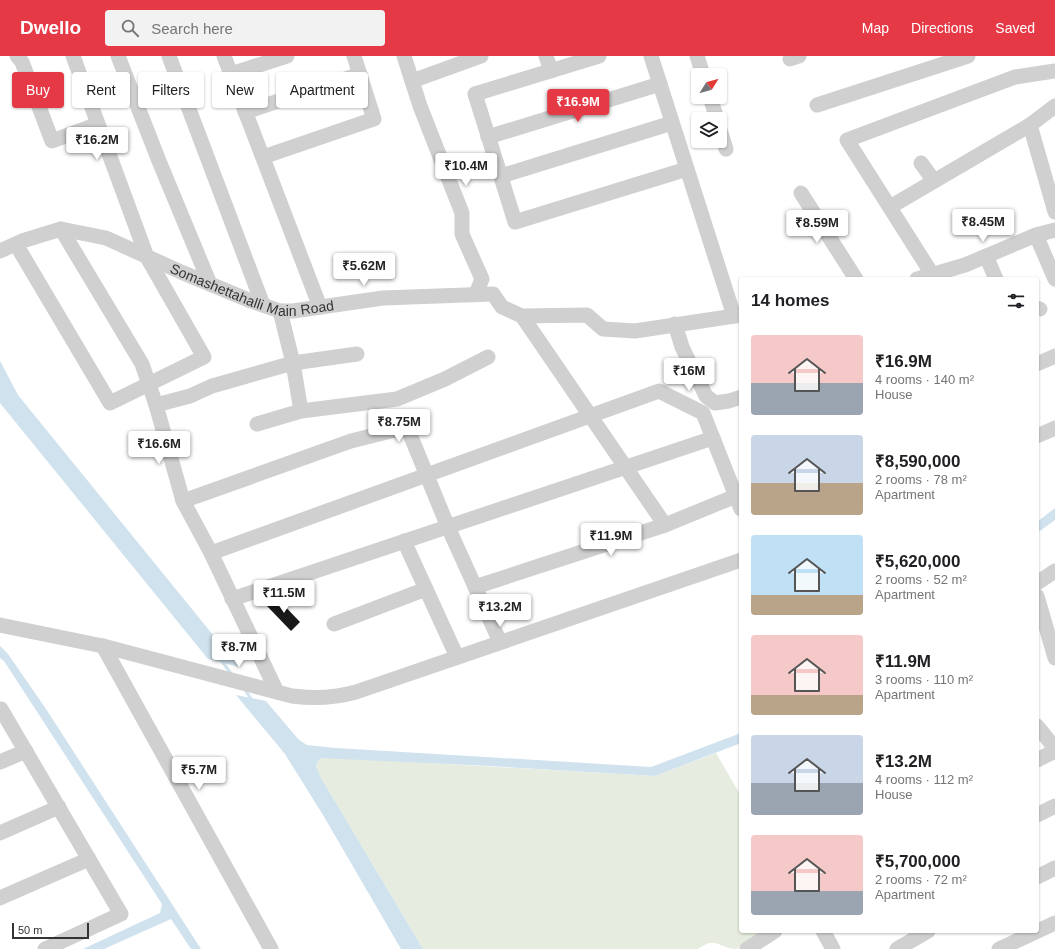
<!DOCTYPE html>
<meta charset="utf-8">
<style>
:root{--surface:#fff;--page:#f2f2f2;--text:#202124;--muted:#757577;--accent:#e63946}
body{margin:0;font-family:Helvetica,sans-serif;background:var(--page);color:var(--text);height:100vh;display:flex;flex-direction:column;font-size:15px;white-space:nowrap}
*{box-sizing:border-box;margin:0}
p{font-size:13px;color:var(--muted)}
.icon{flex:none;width:22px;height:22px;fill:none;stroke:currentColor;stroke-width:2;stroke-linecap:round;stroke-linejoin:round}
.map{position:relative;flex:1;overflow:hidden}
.details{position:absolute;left:739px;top:221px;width:300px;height:656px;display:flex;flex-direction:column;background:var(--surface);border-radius:4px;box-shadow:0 1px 3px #0004}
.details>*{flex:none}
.hud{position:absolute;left:12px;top:16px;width:380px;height:36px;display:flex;gap:8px}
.needle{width:26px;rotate:53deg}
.buttons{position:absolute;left:691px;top:12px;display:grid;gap:8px}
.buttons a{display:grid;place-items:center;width:36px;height:36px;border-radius:4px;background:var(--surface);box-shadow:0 1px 3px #0004;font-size:20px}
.scale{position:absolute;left:12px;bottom:10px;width:77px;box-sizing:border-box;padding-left:4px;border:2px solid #333;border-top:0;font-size:11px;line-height:14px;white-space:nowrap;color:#333;-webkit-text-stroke:3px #fff;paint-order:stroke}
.price{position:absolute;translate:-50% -34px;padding:0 9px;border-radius:4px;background:#fff;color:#222;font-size:13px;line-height:26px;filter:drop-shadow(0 1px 2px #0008)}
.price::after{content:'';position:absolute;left:50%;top:24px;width:12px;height:9px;margin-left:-6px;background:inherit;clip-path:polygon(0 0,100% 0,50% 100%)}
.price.selected{background:var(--accent);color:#fff}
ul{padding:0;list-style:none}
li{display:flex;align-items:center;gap:12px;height:100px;padding:0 12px}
li span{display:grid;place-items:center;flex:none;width:112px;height:80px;border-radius:4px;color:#555}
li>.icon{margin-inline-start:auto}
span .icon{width:48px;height:48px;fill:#fffc;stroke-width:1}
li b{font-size:17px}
h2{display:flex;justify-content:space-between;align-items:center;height:48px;padding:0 12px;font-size:17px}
.chip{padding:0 14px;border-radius:4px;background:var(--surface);box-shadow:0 1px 3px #0004;font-size:14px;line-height:36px}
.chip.selected{background:var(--accent);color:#fff}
header{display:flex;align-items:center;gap:24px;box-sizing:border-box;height:56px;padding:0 20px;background:var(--accent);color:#fff}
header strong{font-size:19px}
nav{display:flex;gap:22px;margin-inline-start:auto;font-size:14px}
.search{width:280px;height:36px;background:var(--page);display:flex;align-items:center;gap:10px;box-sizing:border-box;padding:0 14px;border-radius:4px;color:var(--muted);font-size:15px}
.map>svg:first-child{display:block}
.green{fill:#e6ecdf}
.water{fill:#cfe2ee}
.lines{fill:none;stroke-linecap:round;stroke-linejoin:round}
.stream{stroke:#cfe2ee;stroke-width:3}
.building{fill:#1a1a1a}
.minor{stroke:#d0d0d0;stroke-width:15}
.labels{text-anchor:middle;stroke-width:4;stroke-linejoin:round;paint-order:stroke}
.street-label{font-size:14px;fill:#333;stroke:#fff}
</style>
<header>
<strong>Dwello</strong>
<div class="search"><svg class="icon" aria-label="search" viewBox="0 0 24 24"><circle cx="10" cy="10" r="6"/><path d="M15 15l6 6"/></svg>Search here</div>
<nav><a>Map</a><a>Directions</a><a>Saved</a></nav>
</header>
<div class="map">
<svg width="1055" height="893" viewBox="0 0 1055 893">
<rect width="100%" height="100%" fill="#fff"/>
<path class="green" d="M 716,697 L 741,740 L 741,875 L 763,875 C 755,880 745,889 736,893 C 719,893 717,879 698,893 L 423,893 L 321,722 L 316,710 L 318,705 L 323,701 L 655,720 Z"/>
<g class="water">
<path d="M 0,305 L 18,339 L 239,611 L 208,603 L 0,347 Z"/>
<path d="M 1055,452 L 1055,464 L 1037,477 L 1037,466 Z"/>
<path d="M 0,590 L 8,598 L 46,653 L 201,893 L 191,893 L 171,863 L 104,893 L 83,893 L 160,857 L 162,848 L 4,605 L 0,602 Z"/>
<path d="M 236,639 L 266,645 L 299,684 L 307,689 L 336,692 L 651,711 L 741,677 L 741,687 L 655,720 L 489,710 L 321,702 L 318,705 L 316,710 L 321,722 L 423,893 L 401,893 L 323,759 L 285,698 Z"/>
</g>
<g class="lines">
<g class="stream">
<path d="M 221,604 L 232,619"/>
<path d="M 245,634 L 252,644"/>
</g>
</g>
<path class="building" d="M 276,541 L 300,566 L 291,575 L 267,550 Z"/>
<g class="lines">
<g class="minor">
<path d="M 17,0 L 22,6 L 52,85 L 98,68"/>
<path d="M 118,0 L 159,105 L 210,228"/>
<path d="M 169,0 L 263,249"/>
<path d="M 224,0 L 320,251"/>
<path d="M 404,0 L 420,50 L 462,157 L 462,178 L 482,223 L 476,238"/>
<path d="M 546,0 L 551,15"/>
<path d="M 599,0 L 475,38 L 515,166 L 687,113"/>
<path d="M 651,0 L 734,260"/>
<path d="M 697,0 L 703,19"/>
<path d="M 790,3 L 799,0"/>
<path d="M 231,18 L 287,0"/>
<path d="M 412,25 L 481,0"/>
<path d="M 710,41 L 717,63"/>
<path d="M 817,49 L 968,0"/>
<path d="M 245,56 L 360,18"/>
<path d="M 1030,69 L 1055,156"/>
<path d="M 720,74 L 726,93"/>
<path d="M 488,81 L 660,28"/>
<path d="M 263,101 L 374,63 L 354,0"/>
<path d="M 921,107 L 934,125"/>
<path d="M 501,120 L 672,67"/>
<path d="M 801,137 L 856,223"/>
<path d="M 890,151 L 1030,69 L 1055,50"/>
<path d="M 61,173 L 142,308 L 156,349 L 183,445 L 211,497 L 277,636"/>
<path d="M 1036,179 L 1055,223"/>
<path d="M 17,190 L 110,347 L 204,301 L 147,201 L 73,0"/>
<path id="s1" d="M 0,195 L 22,185 L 61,173 L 106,182 L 181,216 L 251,245 L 280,255 L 293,255 L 383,242 L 493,238 L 502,251 L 522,260 L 587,259 L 603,273 L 635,275 L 741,259"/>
<path d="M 986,200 L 996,223"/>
<path d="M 932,218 L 847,84 L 1015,21 L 1055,15"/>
<path d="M 917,223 L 965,209 L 1036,179 L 1055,174"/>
<path d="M 1037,252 L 1040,253"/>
<path d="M 280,255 L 293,307 L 301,355"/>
<path d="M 522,260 L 665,469"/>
<path d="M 675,268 L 682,291 L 706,340 L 715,347 L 729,345 L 741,341"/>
<path d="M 1037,308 L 1055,300"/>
<path d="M 156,349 L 190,340 L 212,330 L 293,307 L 357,298"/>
<path d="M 257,368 L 301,355 L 397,343 L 445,323 L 488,301"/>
<path d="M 1037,380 L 1055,372"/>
<path d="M 183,445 L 351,385 L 407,371 L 448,471 L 500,586"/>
<path d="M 404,485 L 457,601"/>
<path d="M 211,497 L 659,335 L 703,357 L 741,453"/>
<path d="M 1037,527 L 1055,515"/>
<path d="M 475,531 L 665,469 L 736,440"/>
<path d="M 1037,540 L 1055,602"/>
<path d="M 232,543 L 713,382"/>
<path d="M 334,568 L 426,533"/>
<path d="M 0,569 L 103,590 L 292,640 C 315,643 334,642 356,636 L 741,504"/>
<path d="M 103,590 L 271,893"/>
<path d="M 0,653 L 1,653 L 121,858 L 45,893"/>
<path d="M 1037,670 L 1055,692"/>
<path d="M 1037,704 L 1055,695"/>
<path d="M 0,706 L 26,695"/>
<path d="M 1037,759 L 1055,750"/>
<path d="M 0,777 L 59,751"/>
<path d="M 1037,821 L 1055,812"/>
<path d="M 0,842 L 89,803"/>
<path d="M 823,875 L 833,893"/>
<path d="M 747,893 L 775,875"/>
<path d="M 897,893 L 928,875"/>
<path d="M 999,893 L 1055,867"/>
</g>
</g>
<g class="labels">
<g class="street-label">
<text dy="5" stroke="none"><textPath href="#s1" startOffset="268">Somashettahalli Main Road</textPath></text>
</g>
</g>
</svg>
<div class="buttons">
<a><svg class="needle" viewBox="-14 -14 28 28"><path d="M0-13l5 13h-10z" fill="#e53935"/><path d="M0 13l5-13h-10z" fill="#757577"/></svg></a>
<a><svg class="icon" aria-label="layers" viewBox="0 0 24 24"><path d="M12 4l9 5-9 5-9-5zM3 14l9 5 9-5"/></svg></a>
</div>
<div class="scale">50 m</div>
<b class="price selected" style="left:578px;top:67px">₹16.9M</b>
<b class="price" style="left:97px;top:105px">₹16.2M</b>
<b class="price" style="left:466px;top:131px">₹10.4M</b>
<b class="price" style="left:983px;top:187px">₹8.45M</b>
<b class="price" style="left:817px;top:188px">₹8.59M</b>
<b class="price" style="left:364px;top:231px">₹5.62M</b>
<b class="price" style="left:689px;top:336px">₹16M</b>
<b class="price" style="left:399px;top:387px">₹8.75M</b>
<b class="price" style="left:159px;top:409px">₹16.6M</b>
<b class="price" style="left:611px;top:501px">₹11.9M</b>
<b class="price" style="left:284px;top:558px">₹11.5M</b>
<b class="price" style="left:500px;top:572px">₹13.2M</b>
<b class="price" style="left:239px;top:612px">₹8.7M</b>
<b class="price" style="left:199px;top:735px">₹5.7M</b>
<div class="hud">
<a class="chip selected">Buy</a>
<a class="chip">Rent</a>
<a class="chip">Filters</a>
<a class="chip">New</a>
<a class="chip">Apartment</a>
</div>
<section class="details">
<h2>14 homes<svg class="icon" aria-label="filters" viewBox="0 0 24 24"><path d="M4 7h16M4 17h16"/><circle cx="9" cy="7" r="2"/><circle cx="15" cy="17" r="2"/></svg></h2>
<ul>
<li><span style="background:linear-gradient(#f6c9c9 60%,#9aa5b1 0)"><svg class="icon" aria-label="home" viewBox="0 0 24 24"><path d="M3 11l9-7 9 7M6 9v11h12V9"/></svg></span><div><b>₹16.9M</b><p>4 rooms · 140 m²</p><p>House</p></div></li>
<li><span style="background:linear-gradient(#c9d6e8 60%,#b9a48a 0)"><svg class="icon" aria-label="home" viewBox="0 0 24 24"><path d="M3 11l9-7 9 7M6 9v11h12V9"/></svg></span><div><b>₹8,590,000</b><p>2 rooms · 78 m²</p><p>Apartment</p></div></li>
<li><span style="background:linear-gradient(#bfe0f5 75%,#b9a48a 0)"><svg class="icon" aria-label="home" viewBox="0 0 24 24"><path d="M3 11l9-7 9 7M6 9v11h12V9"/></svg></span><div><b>₹5,620,000</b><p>2 rooms · 52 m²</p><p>Apartment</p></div></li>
<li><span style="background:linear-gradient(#f6c9c9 75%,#b9a48a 0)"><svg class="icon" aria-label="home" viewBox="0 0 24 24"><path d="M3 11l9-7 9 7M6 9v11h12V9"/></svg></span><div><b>₹11.9M</b><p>3 rooms · 110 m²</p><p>Apartment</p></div></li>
<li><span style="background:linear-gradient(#c9d6e8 60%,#9aa5b1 0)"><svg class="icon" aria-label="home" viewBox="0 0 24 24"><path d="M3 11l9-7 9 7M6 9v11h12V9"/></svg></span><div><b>₹13.2M</b><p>4 rooms · 112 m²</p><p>House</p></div></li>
<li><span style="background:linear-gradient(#f6c9c9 70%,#9aa5b1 0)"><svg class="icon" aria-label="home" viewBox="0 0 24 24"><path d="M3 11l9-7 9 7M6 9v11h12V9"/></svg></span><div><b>₹5,700,000</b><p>2 rooms · 72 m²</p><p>Apartment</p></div></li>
</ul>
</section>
</div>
